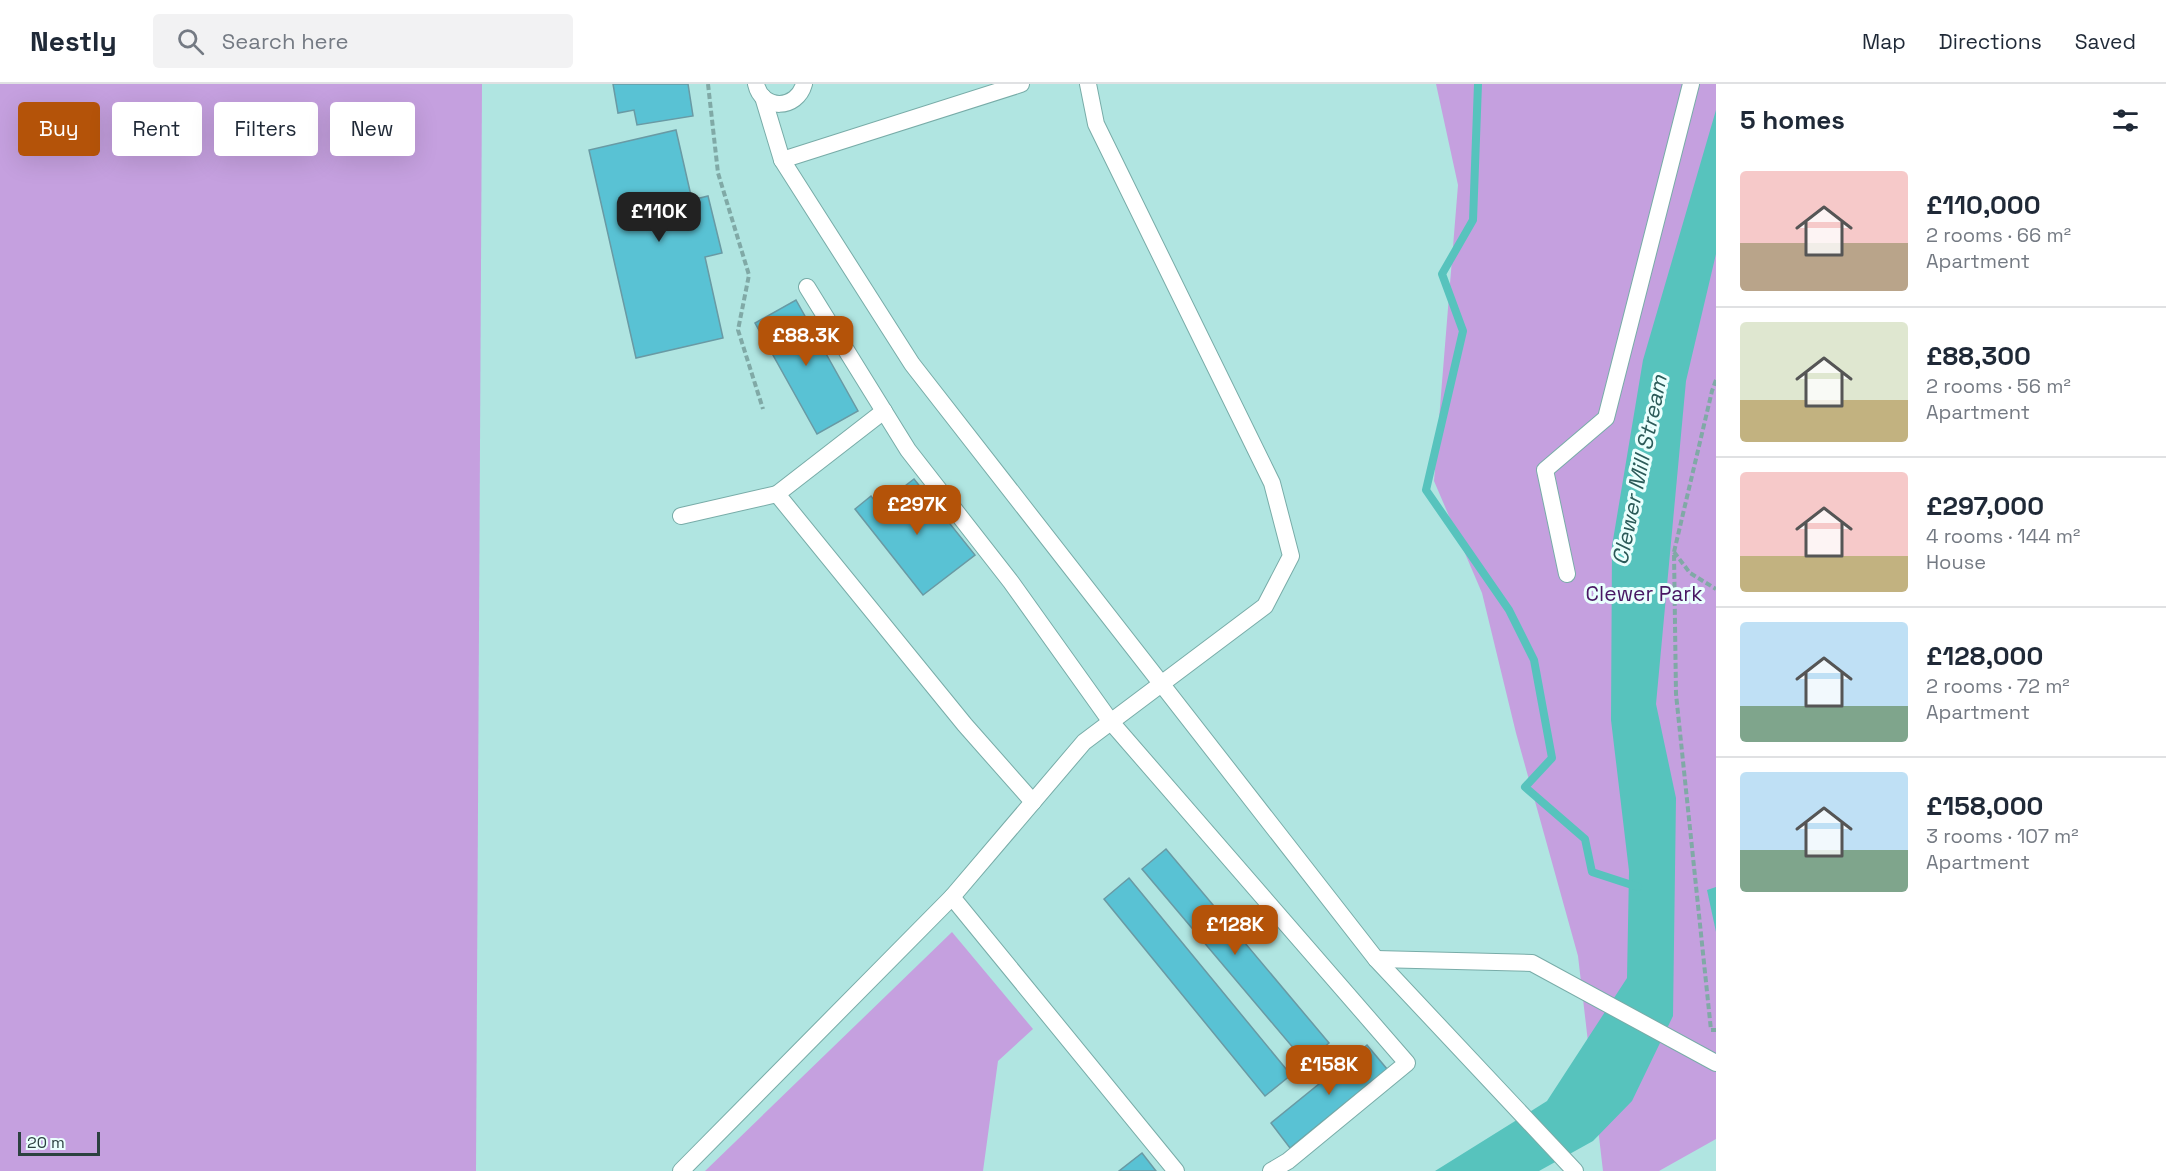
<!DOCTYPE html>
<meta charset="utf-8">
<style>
:root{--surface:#fff;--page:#f2f2f3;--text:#1f2937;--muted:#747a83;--line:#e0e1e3;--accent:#b45309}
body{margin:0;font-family:"Space Grotesk",sans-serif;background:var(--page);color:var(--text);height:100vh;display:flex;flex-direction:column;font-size:22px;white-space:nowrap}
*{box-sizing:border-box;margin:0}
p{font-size:20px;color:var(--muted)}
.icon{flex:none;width:33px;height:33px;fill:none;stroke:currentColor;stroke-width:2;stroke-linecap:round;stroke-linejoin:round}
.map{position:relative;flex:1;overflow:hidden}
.drawer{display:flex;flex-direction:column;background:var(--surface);width:450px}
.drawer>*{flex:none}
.guide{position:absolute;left:18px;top:18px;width:570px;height:54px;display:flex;gap:12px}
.scale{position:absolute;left:18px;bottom:15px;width:82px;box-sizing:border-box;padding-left:6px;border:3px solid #2c4140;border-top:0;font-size:16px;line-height:21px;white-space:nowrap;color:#2c4140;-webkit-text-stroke:4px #eafffd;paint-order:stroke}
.price{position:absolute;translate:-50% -51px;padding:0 14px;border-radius:12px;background:var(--accent);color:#fff;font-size:20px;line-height:39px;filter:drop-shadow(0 2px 3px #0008)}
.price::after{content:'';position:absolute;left:50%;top:36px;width:18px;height:14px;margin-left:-9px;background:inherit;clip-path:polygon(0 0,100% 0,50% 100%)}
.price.selected{background:#222;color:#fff}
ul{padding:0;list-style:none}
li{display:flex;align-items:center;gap:18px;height:150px;padding:0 24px}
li+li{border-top:2px solid var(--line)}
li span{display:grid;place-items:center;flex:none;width:168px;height:120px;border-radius:6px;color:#555}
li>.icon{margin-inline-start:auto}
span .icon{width:72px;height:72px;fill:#fffc;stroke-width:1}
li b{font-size:26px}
h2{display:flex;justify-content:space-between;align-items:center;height:72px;padding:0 24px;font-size:26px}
.pill{padding:0 21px;border-radius:6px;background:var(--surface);box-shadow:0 6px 24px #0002;font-size:21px;line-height:54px}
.pill.selected{background:var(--accent);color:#fff}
header{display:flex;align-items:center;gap:36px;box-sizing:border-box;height:84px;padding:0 30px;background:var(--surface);border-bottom:2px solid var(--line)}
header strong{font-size:28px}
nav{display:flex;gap:33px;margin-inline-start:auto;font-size:21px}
.search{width:420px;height:54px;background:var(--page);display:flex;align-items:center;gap:15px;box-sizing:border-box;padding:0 21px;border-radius:6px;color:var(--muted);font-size:22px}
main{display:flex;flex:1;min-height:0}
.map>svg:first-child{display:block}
.green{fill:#c5a0df}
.water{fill:#57c3bd}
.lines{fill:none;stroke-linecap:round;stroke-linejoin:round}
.stream{stroke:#57c3bd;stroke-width:8}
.building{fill:#59c2d4;stroke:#699aa4;stroke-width:1.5}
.lane-casing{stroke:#78aca8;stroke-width:18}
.path{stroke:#80a9a6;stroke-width:4;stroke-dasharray:6 3;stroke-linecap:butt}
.lane{stroke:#fff;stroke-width:16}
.labels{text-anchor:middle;stroke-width:6;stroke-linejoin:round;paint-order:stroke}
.park-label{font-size:21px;fill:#481763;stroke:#eafffd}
.water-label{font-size:22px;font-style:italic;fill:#2b5a58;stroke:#eafffd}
</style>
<header>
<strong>Nestly</strong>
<div class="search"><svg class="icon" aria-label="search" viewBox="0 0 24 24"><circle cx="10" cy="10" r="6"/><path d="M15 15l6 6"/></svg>Search here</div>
<nav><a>Map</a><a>Directions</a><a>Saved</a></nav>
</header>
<main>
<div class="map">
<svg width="1716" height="1087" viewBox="0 0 1716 1087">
<rect width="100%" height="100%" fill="#b0e5e1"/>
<g class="green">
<path d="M 0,0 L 482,0 L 476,1087 L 0,1087 Z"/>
<path d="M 1436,0 L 1716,0 L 1716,1055 L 1659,1087 L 1603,1087 L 1578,872 L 1516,649 L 1482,509 L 1434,397 L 1458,101 Z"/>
<path d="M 952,848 L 1033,945 L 998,977 L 983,1087 L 705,1087 Z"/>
</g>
<g class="water">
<path d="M 1716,26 L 1716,170 L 1686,297 L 1656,620 L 1676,714 L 1673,932 L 1632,1017 L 1593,1057 L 1539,1087 L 1435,1087 L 1547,1017 L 1627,894 L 1629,787 L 1611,636 L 1612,462 L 1643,276 Z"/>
<path d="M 1716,803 L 1716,848 L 1707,806 Z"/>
</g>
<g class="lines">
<path class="stream" d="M 1478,0 L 1473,136 L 1442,190 L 1463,247 L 1426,406 L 1509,526 L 1534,576 L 1552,674 L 1525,703 L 1585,755 L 1592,788 L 1638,803"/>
</g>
<g class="building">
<path d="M 613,0 L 688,0 L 693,32 L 637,41 L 634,26 L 618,29 Z"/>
<path d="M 676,46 L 692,116 L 708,112 L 722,169 L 705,173 L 723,254 L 636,274 L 589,66 Z"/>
<path d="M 796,216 L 858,327 L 817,350 L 755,239 Z"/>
<path d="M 914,395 L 975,471 L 923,511 L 855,425 L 871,412 L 879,422 Z"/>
<path d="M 1166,765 L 1329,959 L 1306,979 L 1142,785 Z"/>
<path d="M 1129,794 L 1291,991 L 1265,1012 L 1104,815 Z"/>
<path d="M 1367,961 L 1387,985 L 1290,1064 L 1271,1039 Z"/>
<path d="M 1142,1069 L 1156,1087 L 1119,1087 Z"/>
</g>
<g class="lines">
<defs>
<g id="lane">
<path d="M 756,0 C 762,27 797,26 804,0"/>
<path d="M 763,13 L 782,76 L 912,280 L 1376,875 L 1575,1087"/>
<path d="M 782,76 L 1021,0"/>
<path d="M 807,203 L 908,366 L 1011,498 L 1111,638 L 1407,979 L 1288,1077 L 1271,1087"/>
<path d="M 777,410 L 884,327"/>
<path d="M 681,432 L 777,410 L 965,641 L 1033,718"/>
<path d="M 1567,490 L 1545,386 L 1606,334 L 1691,0"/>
<path d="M 952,813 L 1176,1087"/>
<path d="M 1376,875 L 1532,879 L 1716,979"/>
<path d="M 681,1087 L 952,813 L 1084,658 L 1265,522 L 1291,472 L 1272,399 L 1096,40 L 1088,0"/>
</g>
</defs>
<use href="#lane" class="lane-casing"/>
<g class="path">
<path d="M 708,0 L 718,89 L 749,191 L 738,246 L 763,325"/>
<path d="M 1716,296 L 1712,307 L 1674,468 L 1676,610 L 1711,946 L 1716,946"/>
<path d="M 1674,468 L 1690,489 L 1716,505"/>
</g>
<use href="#lane" class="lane"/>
</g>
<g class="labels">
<g class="park-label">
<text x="1644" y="517">Clewer Park</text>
</g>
<g class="water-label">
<text transform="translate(1639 386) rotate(-78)" y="8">Clewer Mill Stream</text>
</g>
</g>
</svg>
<div class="scale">20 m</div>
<b class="price selected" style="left:659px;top:159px">£110K</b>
<b class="price" style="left:806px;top:283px">£88.3K</b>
<b class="price" style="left:917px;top:452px">£297K</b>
<b class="price" style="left:1235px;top:872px">£128K</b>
<b class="price" style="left:1329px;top:1012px">£158K</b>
<div class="guide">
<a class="pill selected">Buy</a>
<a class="pill">Rent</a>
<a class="pill">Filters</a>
<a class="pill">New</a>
</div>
</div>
<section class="drawer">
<h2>5 homes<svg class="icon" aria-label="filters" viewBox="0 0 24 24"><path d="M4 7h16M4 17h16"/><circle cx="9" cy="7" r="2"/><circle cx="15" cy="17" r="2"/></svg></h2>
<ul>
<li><span style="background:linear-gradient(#f6c9c9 60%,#b9a48a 0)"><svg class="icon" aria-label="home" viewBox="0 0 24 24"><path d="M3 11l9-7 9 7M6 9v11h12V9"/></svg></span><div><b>£110,000</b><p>2 rooms · 66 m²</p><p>Apartment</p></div></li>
<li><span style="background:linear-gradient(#dfe7d0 65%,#c2b280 0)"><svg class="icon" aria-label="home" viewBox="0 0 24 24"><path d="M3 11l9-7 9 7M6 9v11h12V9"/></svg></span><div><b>£88,300</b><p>2 rooms · 56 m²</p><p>Apartment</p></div></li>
<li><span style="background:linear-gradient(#f6c9c9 70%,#c2b280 0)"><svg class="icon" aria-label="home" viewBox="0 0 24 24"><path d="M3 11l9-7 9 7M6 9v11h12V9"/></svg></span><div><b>£297,000</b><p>4 rooms · 144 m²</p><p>House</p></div></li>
<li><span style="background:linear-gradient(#bfe0f5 70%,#7fa58c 0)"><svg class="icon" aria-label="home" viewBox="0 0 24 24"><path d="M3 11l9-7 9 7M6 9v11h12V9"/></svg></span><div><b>£128,000</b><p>2 rooms · 72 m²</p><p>Apartment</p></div></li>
<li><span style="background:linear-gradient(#bfe0f5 65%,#7fa58c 0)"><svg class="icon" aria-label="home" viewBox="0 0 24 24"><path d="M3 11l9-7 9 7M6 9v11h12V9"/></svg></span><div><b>£158,000</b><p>3 rooms · 107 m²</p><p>Apartment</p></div></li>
</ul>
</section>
</main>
